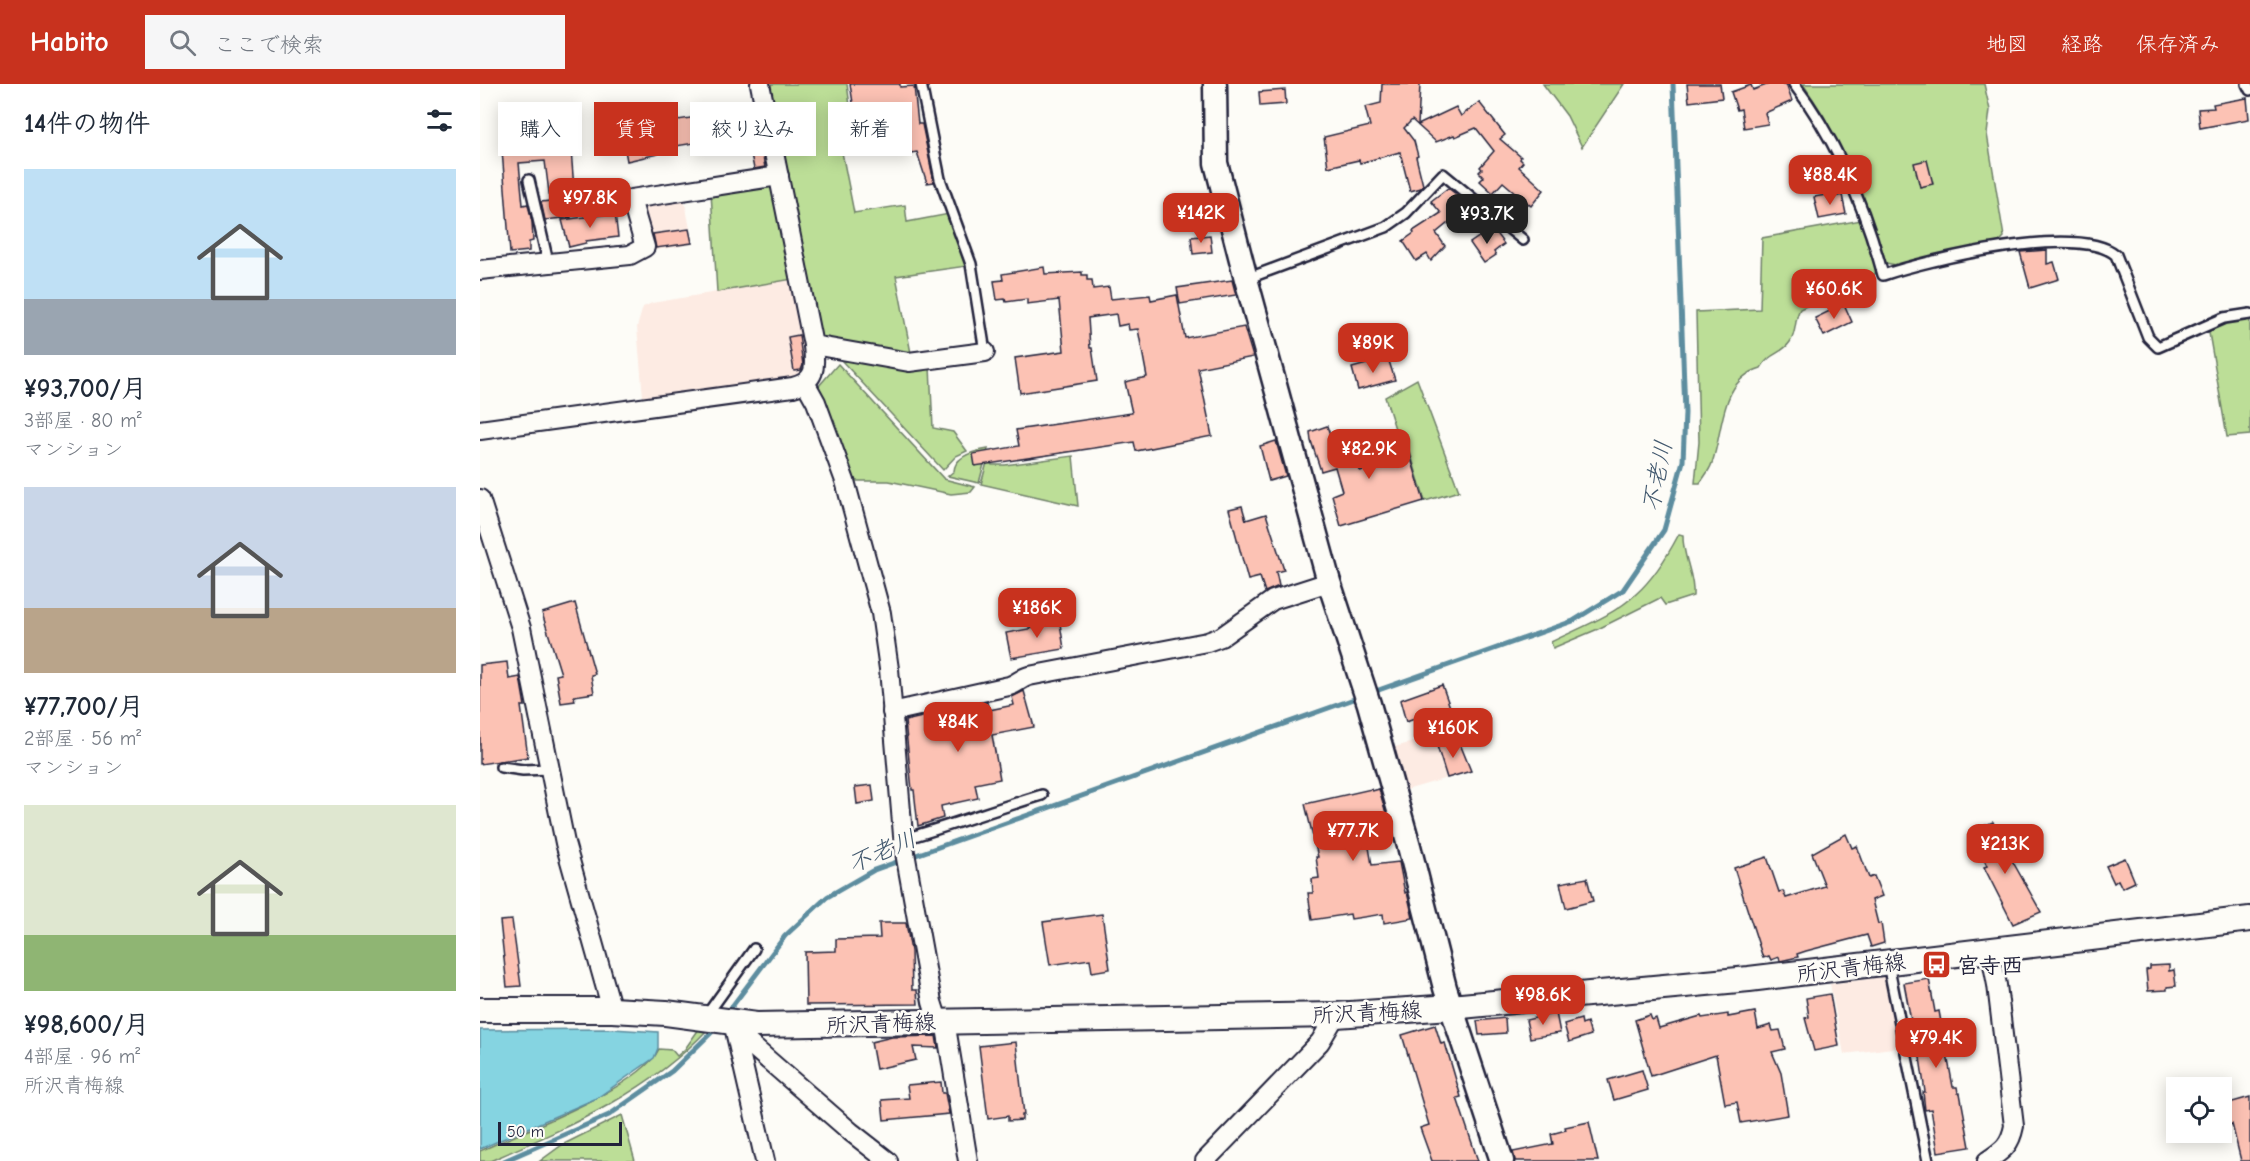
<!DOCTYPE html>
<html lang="ja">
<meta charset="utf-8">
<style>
:root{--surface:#fff;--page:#f6f6f7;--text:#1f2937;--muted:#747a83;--accent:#c8321e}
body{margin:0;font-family:"Comic Neue","Klee One",sans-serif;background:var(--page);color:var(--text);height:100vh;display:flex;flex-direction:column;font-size:22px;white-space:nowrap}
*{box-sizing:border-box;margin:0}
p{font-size:20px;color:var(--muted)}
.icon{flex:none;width:33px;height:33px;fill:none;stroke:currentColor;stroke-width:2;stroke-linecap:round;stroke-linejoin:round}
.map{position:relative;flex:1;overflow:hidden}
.side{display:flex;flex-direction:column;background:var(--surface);width:480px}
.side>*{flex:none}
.guide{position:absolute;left:18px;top:18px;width:570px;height:54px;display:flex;gap:12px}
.controls{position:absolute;left:1686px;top:993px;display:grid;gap:12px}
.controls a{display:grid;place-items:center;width:66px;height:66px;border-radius:0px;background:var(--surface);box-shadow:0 3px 15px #0003;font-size:30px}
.scale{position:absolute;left:18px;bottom:15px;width:124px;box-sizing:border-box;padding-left:6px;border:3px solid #22223b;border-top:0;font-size:16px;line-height:21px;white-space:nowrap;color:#22223b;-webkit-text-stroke:4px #fdfcf7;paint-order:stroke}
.price{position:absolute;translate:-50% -51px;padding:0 14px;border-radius:12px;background:var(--accent);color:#fff;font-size:20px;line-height:39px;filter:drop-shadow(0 2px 3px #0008)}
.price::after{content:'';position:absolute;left:50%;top:36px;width:18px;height:14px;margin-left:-9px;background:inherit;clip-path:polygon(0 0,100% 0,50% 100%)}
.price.selected{background:#222;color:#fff}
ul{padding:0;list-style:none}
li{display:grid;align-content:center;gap:12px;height:318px;padding:0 24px}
li span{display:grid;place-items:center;height:186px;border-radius:0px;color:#555}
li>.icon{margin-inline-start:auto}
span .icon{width:108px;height:108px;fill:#fffc;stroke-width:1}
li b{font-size:26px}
h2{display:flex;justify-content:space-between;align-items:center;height:72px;padding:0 24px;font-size:26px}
.chip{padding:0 21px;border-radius:0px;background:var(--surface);box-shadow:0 3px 15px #0003;font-size:21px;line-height:54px}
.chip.selected{background:var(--accent);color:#fff}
header{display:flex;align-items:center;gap:36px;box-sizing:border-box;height:84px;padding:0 30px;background:var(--accent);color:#fff}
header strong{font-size:28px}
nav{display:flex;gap:33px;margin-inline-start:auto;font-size:21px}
.search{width:420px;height:54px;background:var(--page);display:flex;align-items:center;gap:15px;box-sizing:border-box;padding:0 21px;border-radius:0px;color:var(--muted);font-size:22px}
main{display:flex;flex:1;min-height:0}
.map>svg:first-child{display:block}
.built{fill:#fdebe3}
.green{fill:#bcde97;stroke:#6f8069;stroke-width:1.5}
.water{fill:#85d4e1;stroke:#5d8d9f;stroke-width:1.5}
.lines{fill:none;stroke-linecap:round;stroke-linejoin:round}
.stream{stroke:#5d8d9f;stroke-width:5}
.building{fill:#fcc2b4;stroke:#22223b;stroke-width:1.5}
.service-casing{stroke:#22223b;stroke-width:14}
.minor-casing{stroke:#22223b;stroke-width:22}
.tertiary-casing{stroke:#22223b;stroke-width:27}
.secondary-casing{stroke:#22223b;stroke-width:28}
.service{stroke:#fdfcf7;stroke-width:9}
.minor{stroke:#fdfcf7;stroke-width:18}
.tertiary{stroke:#fdfcf7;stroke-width:22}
.secondary{stroke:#fdfcf7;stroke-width:24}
.labels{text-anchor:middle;stroke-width:5;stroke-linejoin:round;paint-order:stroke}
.poi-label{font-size:22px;font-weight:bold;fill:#22223b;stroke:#fdfcf7;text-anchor:start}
.street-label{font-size:22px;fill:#22223b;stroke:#fdfcf7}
.water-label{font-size:24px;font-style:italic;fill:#40576d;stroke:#fdfcf7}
</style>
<header>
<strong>Habito</strong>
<div class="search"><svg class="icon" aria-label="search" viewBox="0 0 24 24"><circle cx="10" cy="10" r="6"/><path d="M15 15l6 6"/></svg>ここで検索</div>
<nav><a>地図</a><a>経路</a><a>保存済み</a></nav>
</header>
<main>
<section class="side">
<h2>14件の物件<svg class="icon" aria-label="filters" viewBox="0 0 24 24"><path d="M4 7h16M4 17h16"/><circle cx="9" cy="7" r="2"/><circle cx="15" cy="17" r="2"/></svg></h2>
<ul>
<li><span style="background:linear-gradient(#bfe0f5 70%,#9aa5b1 0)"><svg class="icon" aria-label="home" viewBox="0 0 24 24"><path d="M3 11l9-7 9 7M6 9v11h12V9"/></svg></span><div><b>¥93,700/月</b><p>3部屋 · 80 m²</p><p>マンション</p></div></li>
<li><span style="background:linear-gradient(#c9d6e8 65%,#b9a48a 0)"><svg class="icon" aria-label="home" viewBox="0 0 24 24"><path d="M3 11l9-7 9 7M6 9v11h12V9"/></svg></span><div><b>¥77,700/月</b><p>2部屋 · 56 m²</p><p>マンション</p></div></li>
<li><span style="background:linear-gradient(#dfe7d0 70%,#8fb573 0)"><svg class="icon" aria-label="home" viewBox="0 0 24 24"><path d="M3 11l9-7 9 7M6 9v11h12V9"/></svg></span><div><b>¥98,600/月</b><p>4部屋 · 96 m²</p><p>所沢青梅線</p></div></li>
</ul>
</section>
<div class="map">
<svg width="1770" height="1077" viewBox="0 0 1770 1077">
<rect width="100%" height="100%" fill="#fdfcf7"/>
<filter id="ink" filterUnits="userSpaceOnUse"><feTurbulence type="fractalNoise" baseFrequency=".0167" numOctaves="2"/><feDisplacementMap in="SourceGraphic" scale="12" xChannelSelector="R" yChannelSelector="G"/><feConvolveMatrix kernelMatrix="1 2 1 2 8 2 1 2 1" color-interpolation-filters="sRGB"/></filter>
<g filter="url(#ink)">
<g class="built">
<path d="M 204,114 L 213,160 L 172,167 L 159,122 Z"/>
<path d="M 313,195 L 329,285 L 323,292 L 163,313 L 157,243 L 163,223 L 172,219 Z"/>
<path d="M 977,646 L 991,687 L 923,707 L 911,664 Z"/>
<path d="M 1404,893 L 1421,963 L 1364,970 L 1350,900 Z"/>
</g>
<g class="green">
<path d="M 290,0 L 367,0 L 372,36 L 368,37 L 369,45 L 358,48 L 374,129 L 425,121 L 427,138 L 469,130 L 487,182 L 416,192 L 431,269 L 345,256 L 340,251 Z"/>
<path d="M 1063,0 L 1144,0 L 1102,63 L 1087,32 Z"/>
<path d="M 1323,0 L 1504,0 L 1510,26 L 1507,50 L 1524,153 L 1519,158 L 1416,181 L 1406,179 L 1381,112 L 1383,106 L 1376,92 L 1372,90 L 1344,32 Z"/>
<path d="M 289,99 L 296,104 L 313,195 L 237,208 L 231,108 Z"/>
<path d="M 1381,136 L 1397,181 L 1395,190 L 1320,225 C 1314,235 1317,248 1310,258 C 1301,271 1290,268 1281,284 C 1239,296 1244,346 1232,379 C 1230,386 1224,393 1220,399 L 1215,399 L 1219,358 L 1216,228 L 1280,225 L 1282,154 Z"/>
<path d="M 1770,233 L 1770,351 L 1747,353 L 1728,243 Z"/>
<path d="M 363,275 L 450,283 L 453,344 L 473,348 L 487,367 L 476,372 L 463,386 L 361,276 Z"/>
<path d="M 358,280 L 464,395 L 495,403 L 491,408 L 471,410 L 409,397 L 371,397 L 338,303 Z"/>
<path d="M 937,295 L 979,407 L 945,417 L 930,368 L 923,370 L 905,313 Z"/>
<path d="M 508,365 L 499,399 L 468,392 L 474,387 C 475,372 495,367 508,365 Z"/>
<path d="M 593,372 L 598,422 L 501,400 L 508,375 L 512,381 L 525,381 Z"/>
<path d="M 1199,450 L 1203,451 C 1202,472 1215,491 1213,512 L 1185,521 L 1180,514 L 1118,545 L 1073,564 L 1071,558 C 1099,544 1133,532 1156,510 C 1173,495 1188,471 1199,450 Z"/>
<path d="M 219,945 L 228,945 C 169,1009 88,1043 10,1077 L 0,1077 L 0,1067 C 41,1048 162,1003 179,965 L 192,966 L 197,972 L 205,965 Z"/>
<path d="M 142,1031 L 155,1077 L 60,1077 L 82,1061 Z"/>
</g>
<path class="water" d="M 133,945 L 178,948 L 178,964 L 174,974 L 117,1014 L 0,1065 L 0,946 Z"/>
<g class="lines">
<g class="stream">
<path d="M 893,608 L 1093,537 L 1143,506 L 1184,446 L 1203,377 L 1205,329 L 1193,0"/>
<path d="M 247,929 L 305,852 L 347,813 L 394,786 L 874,615"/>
<path d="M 24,1077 L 129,1031 L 192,987 L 236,944"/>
</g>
</g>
<g class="building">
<path d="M 370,0 L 420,0 L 420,3 L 434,2 L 438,40 L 442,40 L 454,98 L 447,99 L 437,68 L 431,69 L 429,61 L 375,67 L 371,38 L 376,38 Z"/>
<path d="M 902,0 L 940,0 L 938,41 L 976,23 L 981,32 L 999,18 L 1025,51 L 1020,55 L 1041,73 L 1040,75 L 1043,78 L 1039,83 L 1064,106 L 1051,122 L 1023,98 L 1013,109 L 1000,97 L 1004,93 L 999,88 L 1002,85 L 1000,83 L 1014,67 L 996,44 L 975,53 L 974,51 L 956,58 L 932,36 L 924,44 L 934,57 L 938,72 L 936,73 L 943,101 L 941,104 L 930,107 L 920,68 L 880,79 L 879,76 L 848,83 L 844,53 L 890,42 L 885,23 L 901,19 Z"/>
<path d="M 1207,0 L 1240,0 L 1242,14 L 1209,18 Z"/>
<path d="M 1289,0 L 1306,0 L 1312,17 L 1285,29 L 1288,40 L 1264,44 L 1261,25 L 1257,26 L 1251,8 L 1271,1 L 1273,6 Z"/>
<path d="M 805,6 L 806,20 L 780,22 L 779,8 Z"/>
<path d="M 1767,14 L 1769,35 L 1720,44 L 1718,25 L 1734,24 L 1733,20 Z"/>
<path d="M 273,23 L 285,83 L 274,85 L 269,60 L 250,64 L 245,42 L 265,38 L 263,25 Z"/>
<path d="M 223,32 L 227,57 L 177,65 L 178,70 L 147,77 L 142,50 L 179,44 L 178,39 Z"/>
<path d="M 73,48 L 86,48 L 86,53 L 90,52 L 94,105 L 87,106 L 91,133 L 65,136 L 61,118 L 70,117 L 65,77 L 39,79 L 43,121 L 48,120 L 52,138 L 53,157 L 49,158 L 49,167 L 30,169 L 21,53 L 43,52 L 43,56 L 73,53 Z"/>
<path d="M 1447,76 L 1453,100 L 1440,103 L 1434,79 Z"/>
<path d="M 968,104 L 990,121 L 956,149 L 965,162 L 951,177 L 947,170 L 936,177 L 923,157 L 934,149 L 933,147 L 961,129 L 951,117 Z"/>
<path d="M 1357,109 L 1357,112 L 1362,111 L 1366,130 L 1339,135 L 1334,113 Z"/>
<path d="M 135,129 L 138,153 L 106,157 L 106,159 L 89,163 L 82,136 Z"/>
<path d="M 1012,144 L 1024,160 L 1014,168 L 1016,171 L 1004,179 L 990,159 Z"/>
<path d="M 209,145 L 212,159 L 176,164 L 173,150 Z"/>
<path d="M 730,151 L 732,168 L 713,170 L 711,153 Z"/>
<path d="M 1567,166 L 1567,180 L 1574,178 L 1579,195 L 1550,204 L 1540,168 Z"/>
<path d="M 564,183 L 565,190 L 602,188 L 602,191 L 607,191 L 607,196 L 612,196 L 613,205 L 629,203 L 631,215 L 670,211 L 671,216 L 697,211 L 705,254 L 764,243 L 773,273 L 718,284 L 732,352 L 656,367 L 654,358 L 495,382 L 493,370 L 539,362 L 536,346 L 652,329 L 645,298 L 667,293 L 658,245 L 649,246 L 648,240 L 638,242 L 636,230 L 608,234 L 610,264 L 612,264 L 617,297 L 540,309 L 535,274 L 584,267 L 579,216 L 547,220 L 547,215 L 526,218 L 525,215 L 517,216 L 514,197 L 523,196 L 522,190 Z"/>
<path d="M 752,196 L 756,211 L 700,220 L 697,204 Z"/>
<path d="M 1364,220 L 1372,238 L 1344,252 L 1335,234 Z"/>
<path d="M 319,251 L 323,281 L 321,286 L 314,287 L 308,253 Z"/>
<path d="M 908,274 L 915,296 L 878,306 L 872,284 Z"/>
<path d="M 847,342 L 859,376 L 876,372 L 880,387 L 909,378 L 902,355 L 916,350 L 923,373 L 930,371 L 944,417 L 861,442 L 852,411 L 862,407 L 855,383 L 841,387 L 831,357 L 830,348 Z"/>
<path d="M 796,357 L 806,392 L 789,397 L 780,362 Z"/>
<path d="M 762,422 L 766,436 L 786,430 L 804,486 L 796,488 L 799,502 L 785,508 L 780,493 L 768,496 L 749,425 Z"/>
<path d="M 95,519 L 115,590 L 111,591 L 114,609 L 94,612 L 95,617 L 81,619 L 76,591 L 81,590 L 62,529 Z"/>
<path d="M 579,533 L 584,565 L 531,574 L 526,549 L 554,544 L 553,537 Z"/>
<path d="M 27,578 L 29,595 L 40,593 L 45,622 L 41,622 L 48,673 L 0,680 L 0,581 Z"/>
<path d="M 962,601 L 970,623 L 926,638 L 920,616 Z"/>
<path d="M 544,607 L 554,643 L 512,651 L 520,695 L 495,700 L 498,714 L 461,722 L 463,734 L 438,742 L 434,706 L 432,706 L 425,637 L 507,618 L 509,626 L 534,621 L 532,613 Z"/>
<path d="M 978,655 L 991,687 L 967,694 L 957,662 Z"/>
<path d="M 392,701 L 394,717 L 377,720 L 375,703 Z"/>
<path d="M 891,705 L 892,707 L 899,705 L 908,736 L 898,738 L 899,742 L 886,745 L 892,781 L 919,778 L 925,809 L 927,808 L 933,834 L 904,839 L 903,830 L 871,835 L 870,830 L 832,836 L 828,809 L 833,809 L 832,795 L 839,794 L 836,773 L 838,773 L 825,720 Z"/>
<path d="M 1513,738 L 1529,771 L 1561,828 L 1533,840 L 1504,783 L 1507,782 L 1494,754 L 1498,753 L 1494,746 Z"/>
<path d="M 1366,750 L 1372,764 L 1377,762 L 1389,794 L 1394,792 L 1402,812 L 1392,816 L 1398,840 L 1401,839 L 1404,859 L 1391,863 L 1387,851 L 1326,867 L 1317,870 L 1318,873 L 1300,877 L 1299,873 L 1291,876 L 1289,872 L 1283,874 L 1254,784 L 1287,773 L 1299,808 L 1303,807 L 1306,814 L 1345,802 L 1332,769 Z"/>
<path d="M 1645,774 L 1655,798 L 1642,804 L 1638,796 L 1634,799 L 1626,782 Z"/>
<path d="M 1107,794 L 1113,817 L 1086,824 L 1080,799 Z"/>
<path d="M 622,830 L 630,885 L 612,888 L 610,875 L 570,881 L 563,838 Z"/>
<path d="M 32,836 L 41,902 L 27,903 L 20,837 Z"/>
<path d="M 399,839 L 426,839 L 431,867 L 432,906 L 437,906 L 438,920 L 326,921 L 325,868 L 356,867 L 356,855 L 400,854 Z"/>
<path d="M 1689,881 L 1689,887 L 1694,886 L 1696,902 L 1687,903 L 1687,906 L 1668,907 L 1666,886 L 1670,885 L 1670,882 Z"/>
<path d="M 1449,895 L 1455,928 L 1459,927 L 1473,1003 L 1477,1003 L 1478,1009 L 1480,1009 L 1490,1063 L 1458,1068 L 1451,1025 L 1445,1026 L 1443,1008 L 1445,1008 L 1437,953 L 1434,953 L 1424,899 Z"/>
<path d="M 1350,910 L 1359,962 L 1334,967 L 1325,934 L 1329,933 L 1326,914 Z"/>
<path d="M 1275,928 L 1278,945 L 1291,941 L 1293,947 L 1300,946 L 1305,965 L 1292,968 L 1301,989 L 1308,1031 L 1261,1039 L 1257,1018 L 1245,1020 L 1236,971 L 1171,992 L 1155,936 L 1170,931 L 1172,936 L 1176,934 L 1179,944 L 1221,932 L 1222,934 L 1248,930 L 1248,933 Z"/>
<path d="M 1076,929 L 1080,949 L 1050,954 L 1046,936 Z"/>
<path d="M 1025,934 L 1026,949 L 999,951 L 997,937 Z"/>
<path d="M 1101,935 L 1102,940 L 1107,938 L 1111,951 L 1089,958 L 1084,940 Z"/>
<path d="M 955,941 L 961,960 L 965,959 L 981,1013 L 977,1014 L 998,1077 L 952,1077 L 940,1044 L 949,1041 L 922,951 Z"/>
<path d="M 456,952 L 458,964 L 433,963 L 436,976 L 396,985 L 391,958 L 412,953 Z"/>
<path d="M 536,958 L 544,1031 L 542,1031 L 542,1036 L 528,1037 L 528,1032 L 508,1035 L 499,962 Z"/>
<path d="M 1162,986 L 1168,1006 L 1134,1016 L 1128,996 Z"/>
<path d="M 461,998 L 462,1009 L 465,1009 L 469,1030 L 404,1036 L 402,1016 L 429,1014 L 427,1001 Z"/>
<path d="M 1770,1013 L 1770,1077 L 1761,1077 L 1752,1040 L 1742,1043 L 1742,1021 Z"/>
<path d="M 1109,1038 L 1118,1077 L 1035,1077 L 1033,1068 L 1073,1060 L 1071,1050 L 1086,1046 L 1085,1043 Z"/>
</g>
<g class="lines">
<defs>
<g id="service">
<path d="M 441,0 L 460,95 L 491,180 L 505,268"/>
<path d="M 1314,0 C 1356,55 1385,124 1403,191 C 1448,176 1599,139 1636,171 L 1668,253 L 1678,263 L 1744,234 L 1770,230"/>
<path d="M 1767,0 L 1770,6"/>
<path d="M 49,96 L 68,178"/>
<path d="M 766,195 L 906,143 L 926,129 L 963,90 L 1043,156"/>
<path d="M 21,683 L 43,686 L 70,685"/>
<path d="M 424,755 C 470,742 515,725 562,711"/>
<path d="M 1408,880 L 1448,1077"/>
<path d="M 226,932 L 274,865"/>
</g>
<g id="minor">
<path d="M 0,186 L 150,171 L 165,163 L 151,115 L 299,92"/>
<path d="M 333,261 L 429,278 L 505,268"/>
<path d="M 326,300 L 336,318 L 365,397 L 401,529 L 409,585 L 424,763 L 452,918 L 458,937"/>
<path d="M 0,346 L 313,303 C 337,297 335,283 333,261 L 280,0"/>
<path d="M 0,415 L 41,544 L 85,759 L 132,926"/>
<path d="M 412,628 L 529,602 C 537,600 541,594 549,592 L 727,558 L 741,553 L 793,516 L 849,498"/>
<path d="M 465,937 L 488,1077"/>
<path d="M 255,947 L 285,1077"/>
<path d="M 256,948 L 371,1048 L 408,1077"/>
<path d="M 725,1077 L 840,958 L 856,931"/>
<path d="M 1507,1077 C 1523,1066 1530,1062 1534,1042 L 1517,901 L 1510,865"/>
</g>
<path id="tertiary" d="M 735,0 L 736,79 L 766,195 L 849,498 L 889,620 L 929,762 L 965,904 L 1022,1077"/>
<path id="secondary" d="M 0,926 L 132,926 L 186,929 L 276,941 L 856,931 L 971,923 L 1269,895 L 1770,835"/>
</defs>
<use href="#service" class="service-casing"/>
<use href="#minor" class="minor-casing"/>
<use href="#tertiary" class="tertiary-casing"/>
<use href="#secondary" class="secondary-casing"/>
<use href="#service" class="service"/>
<use href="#minor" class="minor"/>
<use href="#tertiary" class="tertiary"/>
<use href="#secondary" class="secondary"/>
</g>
</g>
<defs>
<symbol id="bus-square" viewBox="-11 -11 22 22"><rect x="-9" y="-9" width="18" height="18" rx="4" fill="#c8321e" stroke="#fdfcf7"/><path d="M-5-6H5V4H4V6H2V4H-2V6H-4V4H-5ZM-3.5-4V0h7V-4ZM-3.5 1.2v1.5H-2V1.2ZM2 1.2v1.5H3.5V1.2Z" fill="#fff"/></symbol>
</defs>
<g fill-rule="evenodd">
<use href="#bus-square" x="1440" y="864" width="33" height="33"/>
</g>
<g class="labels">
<g class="poi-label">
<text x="1477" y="889">宮寺西</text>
</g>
<g class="street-label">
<text transform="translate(1371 883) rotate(-7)" y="8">所沢青梅線</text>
<text transform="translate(887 928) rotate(-3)" y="8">所沢青梅線</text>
<text transform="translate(401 939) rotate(-2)" y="8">所沢青梅線</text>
</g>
<g class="water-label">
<text transform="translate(1177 392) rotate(-79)" y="8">不老川</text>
<text transform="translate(402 767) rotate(-23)" y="8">不老川</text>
</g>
</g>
</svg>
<div class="controls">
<a><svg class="icon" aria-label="locate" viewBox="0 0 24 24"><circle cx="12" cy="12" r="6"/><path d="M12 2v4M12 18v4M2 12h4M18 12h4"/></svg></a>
</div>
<div class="scale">50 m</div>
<b class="price" style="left:1350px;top:122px">¥88.4K</b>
<b class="price" style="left:110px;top:145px">¥97.8K</b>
<b class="price" style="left:721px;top:160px">¥142K</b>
<b class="price selected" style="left:1007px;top:161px">¥93.7K</b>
<b class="price" style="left:1354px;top:236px">¥60.6K</b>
<b class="price" style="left:893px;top:290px">¥89K</b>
<b class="price" style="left:889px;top:396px">¥82.9K</b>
<b class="price" style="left:557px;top:555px">¥186K</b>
<b class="price" style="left:478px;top:669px">¥84K</b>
<b class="price" style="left:973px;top:675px">¥160K</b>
<b class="price" style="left:873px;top:778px">¥77.7K</b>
<b class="price" style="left:1525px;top:791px">¥213K</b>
<b class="price" style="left:1063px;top:942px">¥98.6K</b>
<b class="price" style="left:1456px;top:985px">¥79.4K</b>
<div class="guide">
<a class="chip">購入</a>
<a class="chip selected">賃貸</a>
<a class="chip">絞り込み</a>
<a class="chip">新着</a>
</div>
</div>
</main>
